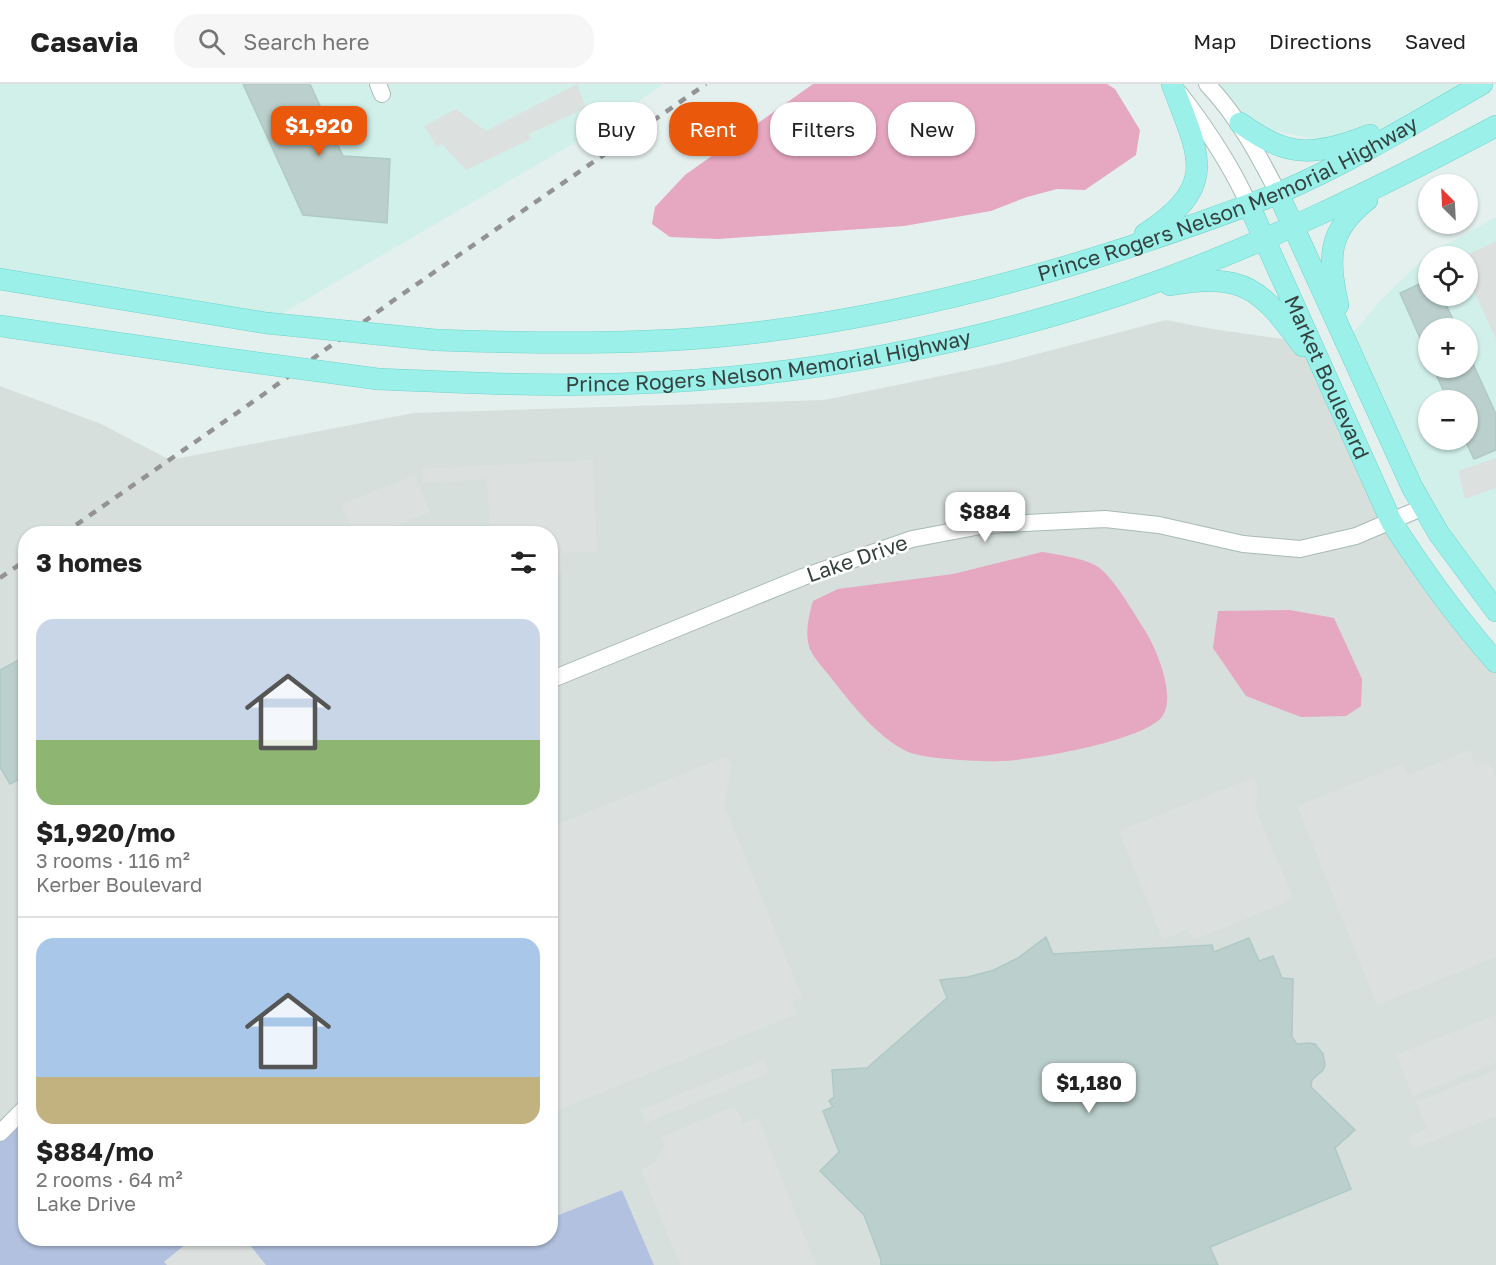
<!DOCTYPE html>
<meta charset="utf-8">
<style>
:root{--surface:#fff;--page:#f6f6f6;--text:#222;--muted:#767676;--line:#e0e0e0;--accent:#ea580c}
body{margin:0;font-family:"Golos Text",sans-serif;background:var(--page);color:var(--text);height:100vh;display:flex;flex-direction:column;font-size:22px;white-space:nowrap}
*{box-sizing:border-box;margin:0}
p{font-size:20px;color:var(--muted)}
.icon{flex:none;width:33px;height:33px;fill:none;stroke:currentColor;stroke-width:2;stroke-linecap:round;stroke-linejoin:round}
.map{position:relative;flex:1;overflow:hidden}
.side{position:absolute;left:18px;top:442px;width:540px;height:720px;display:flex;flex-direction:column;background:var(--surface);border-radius:24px;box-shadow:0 2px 4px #0004}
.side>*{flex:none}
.guide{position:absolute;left:576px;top:18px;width:570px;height:54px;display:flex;gap:12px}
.needle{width:39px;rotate:336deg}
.buttons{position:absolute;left:1418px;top:90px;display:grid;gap:12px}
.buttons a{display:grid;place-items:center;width:60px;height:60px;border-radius:50%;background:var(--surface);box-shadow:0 2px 4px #0004;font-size:30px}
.price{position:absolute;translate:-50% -51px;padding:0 14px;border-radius:12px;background:#fff;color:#222;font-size:20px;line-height:39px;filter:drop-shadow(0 2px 3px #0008)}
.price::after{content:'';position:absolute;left:50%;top:36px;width:18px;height:14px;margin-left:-9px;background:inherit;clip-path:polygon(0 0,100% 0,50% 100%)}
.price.current{background:var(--accent);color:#fff}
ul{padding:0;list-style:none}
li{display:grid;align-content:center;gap:12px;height:318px;padding:0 18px}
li+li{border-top:2px solid var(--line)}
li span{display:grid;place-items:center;height:186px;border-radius:18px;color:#555}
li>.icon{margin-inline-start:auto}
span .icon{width:108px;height:108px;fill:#fffc;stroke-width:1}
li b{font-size:26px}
h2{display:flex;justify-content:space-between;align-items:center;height:72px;padding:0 18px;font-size:26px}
.pill{padding:0 21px;border-radius:24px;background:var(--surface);box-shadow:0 2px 4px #0004;font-size:21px;line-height:54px}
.pill.current{background:var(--accent);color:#fff}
header{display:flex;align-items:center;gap:36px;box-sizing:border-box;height:84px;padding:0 30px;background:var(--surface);border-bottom:2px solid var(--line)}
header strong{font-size:28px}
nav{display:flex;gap:33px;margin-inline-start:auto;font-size:21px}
.search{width:420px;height:54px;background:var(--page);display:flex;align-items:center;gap:15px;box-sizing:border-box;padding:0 21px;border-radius:24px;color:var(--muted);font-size:22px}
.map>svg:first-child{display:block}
.commercial{fill:#d1f0e9;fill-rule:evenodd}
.industrial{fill:#d6dfdc}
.green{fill:#b1c1df}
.parking{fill:#dce1e0}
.water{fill:#e6a7c0}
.building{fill:#bbd0cc;stroke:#afc9c4;stroke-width:1.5}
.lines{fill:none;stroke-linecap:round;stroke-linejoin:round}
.minor-casing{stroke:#a8bab7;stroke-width:18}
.major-casing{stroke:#6ed4c9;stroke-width:22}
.minor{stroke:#fff;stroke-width:16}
.major{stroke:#9bf1ea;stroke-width:21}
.rail{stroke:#939393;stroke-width:4.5;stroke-dasharray:8 8;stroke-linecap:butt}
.major-bridge-casing{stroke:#6ed4c9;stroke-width:22;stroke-linecap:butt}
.major-bridge{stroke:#9bf1ea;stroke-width:21}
.labels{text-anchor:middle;stroke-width:5;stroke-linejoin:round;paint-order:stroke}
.street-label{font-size:21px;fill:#35413f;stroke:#fff}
</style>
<header>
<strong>Casavia</strong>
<div class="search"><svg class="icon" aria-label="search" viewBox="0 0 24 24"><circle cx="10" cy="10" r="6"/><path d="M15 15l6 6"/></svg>Search here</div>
<nav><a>Map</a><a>Directions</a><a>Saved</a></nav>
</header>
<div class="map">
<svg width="1496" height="1181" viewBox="0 0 1496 1181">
<rect width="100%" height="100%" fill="#e4f0ee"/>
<g class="commercial">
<path d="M 0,0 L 663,0 L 612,37 L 266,239 L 0,195 Z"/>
<path d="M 1201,0 L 1480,0 L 1397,41 L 1341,61 L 1240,39 Z"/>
<path d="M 1496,133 L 1496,519 L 1424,423 L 1346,257 L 1384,213 L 1429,170 ZM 1428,172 L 1467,172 L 1467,212 L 1428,212 ZM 1428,244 L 1467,244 L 1467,284 L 1428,284 ZM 1428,316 L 1467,316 L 1467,356 L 1428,356 Z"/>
</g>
<path class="industrial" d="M 1166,236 L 1212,245 L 1311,259 L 1391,437 L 1496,577 L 1496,1181 L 654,1181 L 622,1106 L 551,1134 L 550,450 L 26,450 L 26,1023 L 0,1049 L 0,302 L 101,340 L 170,376 L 413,329 L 824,316 L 999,280 Z"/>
<path class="green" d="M 25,1023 L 26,1155 L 550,1155 L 551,1134 L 622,1106 L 654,1181 L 0,1181 L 0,1049 Z"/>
<g class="parking">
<path d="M 577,0 L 586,24 L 529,50 L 531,55 L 466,86 L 442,60 L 437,63 L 424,42 L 456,25 L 486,47 Z"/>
<path d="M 1496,157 L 1496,255 L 1467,192 L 1467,172 L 1465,172 Z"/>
<path d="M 1496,374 L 1496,404 L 1465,415 L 1458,387 Z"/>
<path d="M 593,376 L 597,467 L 562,469 L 562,490 L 551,490 L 550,450 L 490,450 L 487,395 L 423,399 L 422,385 Z"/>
<path d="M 415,391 L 430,428 L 374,450 L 353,450 L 342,420 Z"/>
<path d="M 1470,666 L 1476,683 L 1490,678 L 1496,694 L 1496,873 L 1377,921 L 1297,722 L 1403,680 L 1408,691 Z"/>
<path d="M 727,672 L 732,683 L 724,721 L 802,913 L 791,918 L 797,930 L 551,1029 L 551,743 Z"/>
<path d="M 1253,694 L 1259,705 L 1255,724 L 1294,815 L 1193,856 L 1188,845 L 1163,856 L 1119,747 Z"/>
<path d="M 1496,931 L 1496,978 L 1413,1012 L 1396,971 Z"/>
<path d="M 764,976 L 769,989 L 646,1039 L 640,1026 Z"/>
<path d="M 1496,986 L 1496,1032 L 1413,1065 L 1408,1053 L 1427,1045 L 1416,1018 Z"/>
<path d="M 735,1022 L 743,1040 L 758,1034 L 816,1181 L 680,1181 L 641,1086 L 654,1079 L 665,1062 L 661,1053 Z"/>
<path d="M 192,1155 L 245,1155 L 266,1181 L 167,1181 L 164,1178 Z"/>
</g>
<g class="water">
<path d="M 813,0 L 1107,0 L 1115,5 L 1140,46 L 1136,71 L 1085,106 L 1057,105 L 1027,113 L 991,127 L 904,142 L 718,155 L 670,153 L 652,140 L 655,123 L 685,91 Z"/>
<path d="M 1042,468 C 1060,471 1078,473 1095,481 C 1112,490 1133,528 1144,545 C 1156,563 1178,615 1161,634 C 1140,657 1034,676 1001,677 C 982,678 928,675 911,669 C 882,658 854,623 835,599 C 829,590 811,572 809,562 C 805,549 809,530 813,517 L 838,505 L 953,490 Z"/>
<path d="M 1290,526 L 1334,534 L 1362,595 L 1361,622 L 1346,632 L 1301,633 L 1246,612 L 1213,564 L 1218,527 Z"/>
</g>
<g class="building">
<path d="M 243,0 L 310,0 L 343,72 L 390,75 L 387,139 L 303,131 Z"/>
<path d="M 1428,196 L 1428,212 L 1442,212 L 1457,244 L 1428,244 L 1428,272 L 1400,209 Z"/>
<path d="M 1467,267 L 1496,330 L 1496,366 L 1474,375 L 1465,356 L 1467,356 L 1467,316 L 1448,316 L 1433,284 L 1467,284 Z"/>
<path d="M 26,572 L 26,692 L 10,700 L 0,683 L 0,586 Z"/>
<path d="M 1046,853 L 1053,870 L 1212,861 L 1214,868 L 1249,854 L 1259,877 L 1273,872 L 1282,894 L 1293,895 L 1292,953 L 1297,960 L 1309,959 L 1315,960 L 1323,970 L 1325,981 L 1323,986 L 1312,996 L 1311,1003 L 1355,1046 L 1335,1064 L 1351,1105 L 1210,1163 L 1218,1181 L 881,1181 L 881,1176 L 864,1131 L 820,1087 L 839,1068 L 823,1027 L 833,1023 L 829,1017 L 834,1013 L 832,986 L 867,984 L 947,914 L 940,896 L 968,893 L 994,886 L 1018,874 Z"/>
</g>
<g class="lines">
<defs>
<g id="minor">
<path d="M 378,0 L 382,10"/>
<path d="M 1207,0 C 1238,33 1257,68 1278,109"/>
<path d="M 1180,10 C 1207,45 1231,81 1249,121"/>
<path d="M 550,596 L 803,493 L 912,455 L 986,441 L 1105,435 L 1159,441 L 1243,460 L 1300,465 L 1356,452 L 1424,423"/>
<path d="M 0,1049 L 26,1023"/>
</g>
<g id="major">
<path d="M 1240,39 C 1290,75 1314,72 1370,51"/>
<path d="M 1278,109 L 1412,403 L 1439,450 L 1496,527"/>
<path id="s1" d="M 1249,121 L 1391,437 C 1423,487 1457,534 1496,578"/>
<path d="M 1145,150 C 1220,101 1199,72 1172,0"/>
<path d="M 0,195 L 266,239"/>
<path d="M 1170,201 C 1244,188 1260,204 1303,262"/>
<path d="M 1338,221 C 1328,174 1327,147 1367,116"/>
<path d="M 0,242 L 214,273"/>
<path id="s2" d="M 436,256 C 515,259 594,260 673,256 C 828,247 981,211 1129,163 C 1179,146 1230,129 1279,109 C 1349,79 1416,38 1482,0"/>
<path id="s3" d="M 378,295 C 466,299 553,303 641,299 C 803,293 974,260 1128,208 C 1256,164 1377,105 1496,42"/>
</g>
</defs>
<use href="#minor" class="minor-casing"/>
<use href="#major" class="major-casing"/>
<use href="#minor" class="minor"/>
<use href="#major" class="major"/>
<g class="rail">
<path d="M 63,450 L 264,310 L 394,216 L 706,0"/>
<path d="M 0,494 L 26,476"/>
</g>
<defs>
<g id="major-bridge">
<path d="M 266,239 L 436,256"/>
<path d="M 214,273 L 378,295"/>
</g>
</defs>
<use href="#major-bridge" class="major-bridge-casing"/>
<use href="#major-bridge" class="major-bridge"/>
</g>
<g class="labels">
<g class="street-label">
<text dy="7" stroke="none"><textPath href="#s2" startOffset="813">Prince Rogers Nelson Memorial Highway</textPath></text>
<text dy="7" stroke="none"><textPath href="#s3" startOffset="392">Prince Rogers Nelson Memorial Highway</textPath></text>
<text dy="7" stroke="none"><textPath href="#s1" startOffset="189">Market Boulevard</textPath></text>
<text transform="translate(857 475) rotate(-19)" y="7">Lake Drive</text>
</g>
</g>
</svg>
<div class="buttons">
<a><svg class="needle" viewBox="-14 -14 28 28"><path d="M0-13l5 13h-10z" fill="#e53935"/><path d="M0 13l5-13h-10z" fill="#767676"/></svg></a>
<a><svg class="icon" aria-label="locate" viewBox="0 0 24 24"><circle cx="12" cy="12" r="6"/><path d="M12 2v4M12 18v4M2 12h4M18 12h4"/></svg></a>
<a>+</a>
<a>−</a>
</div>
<b class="price current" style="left:319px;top:73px">$1,920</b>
<b class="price" style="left:985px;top:459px">$884</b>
<b class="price" style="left:1089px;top:1030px">$1,180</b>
<div class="guide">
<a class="pill">Buy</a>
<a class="pill current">Rent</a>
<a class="pill">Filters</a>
<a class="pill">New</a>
</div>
<section class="side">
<h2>3 homes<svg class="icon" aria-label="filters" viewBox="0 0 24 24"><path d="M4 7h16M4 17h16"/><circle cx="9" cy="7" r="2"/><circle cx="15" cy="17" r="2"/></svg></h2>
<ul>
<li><span style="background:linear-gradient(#c9d6e8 65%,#8fb573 0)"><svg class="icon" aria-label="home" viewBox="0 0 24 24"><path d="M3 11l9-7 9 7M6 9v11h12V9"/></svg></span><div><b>$1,920/mo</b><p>3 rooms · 116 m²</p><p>Kerber Boulevard</p></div></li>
<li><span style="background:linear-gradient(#a9c7e8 75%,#c2b280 0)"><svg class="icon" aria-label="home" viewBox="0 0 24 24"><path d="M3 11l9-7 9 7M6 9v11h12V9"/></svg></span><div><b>$884/mo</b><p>2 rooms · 64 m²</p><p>Lake Drive</p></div></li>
</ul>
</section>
</div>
